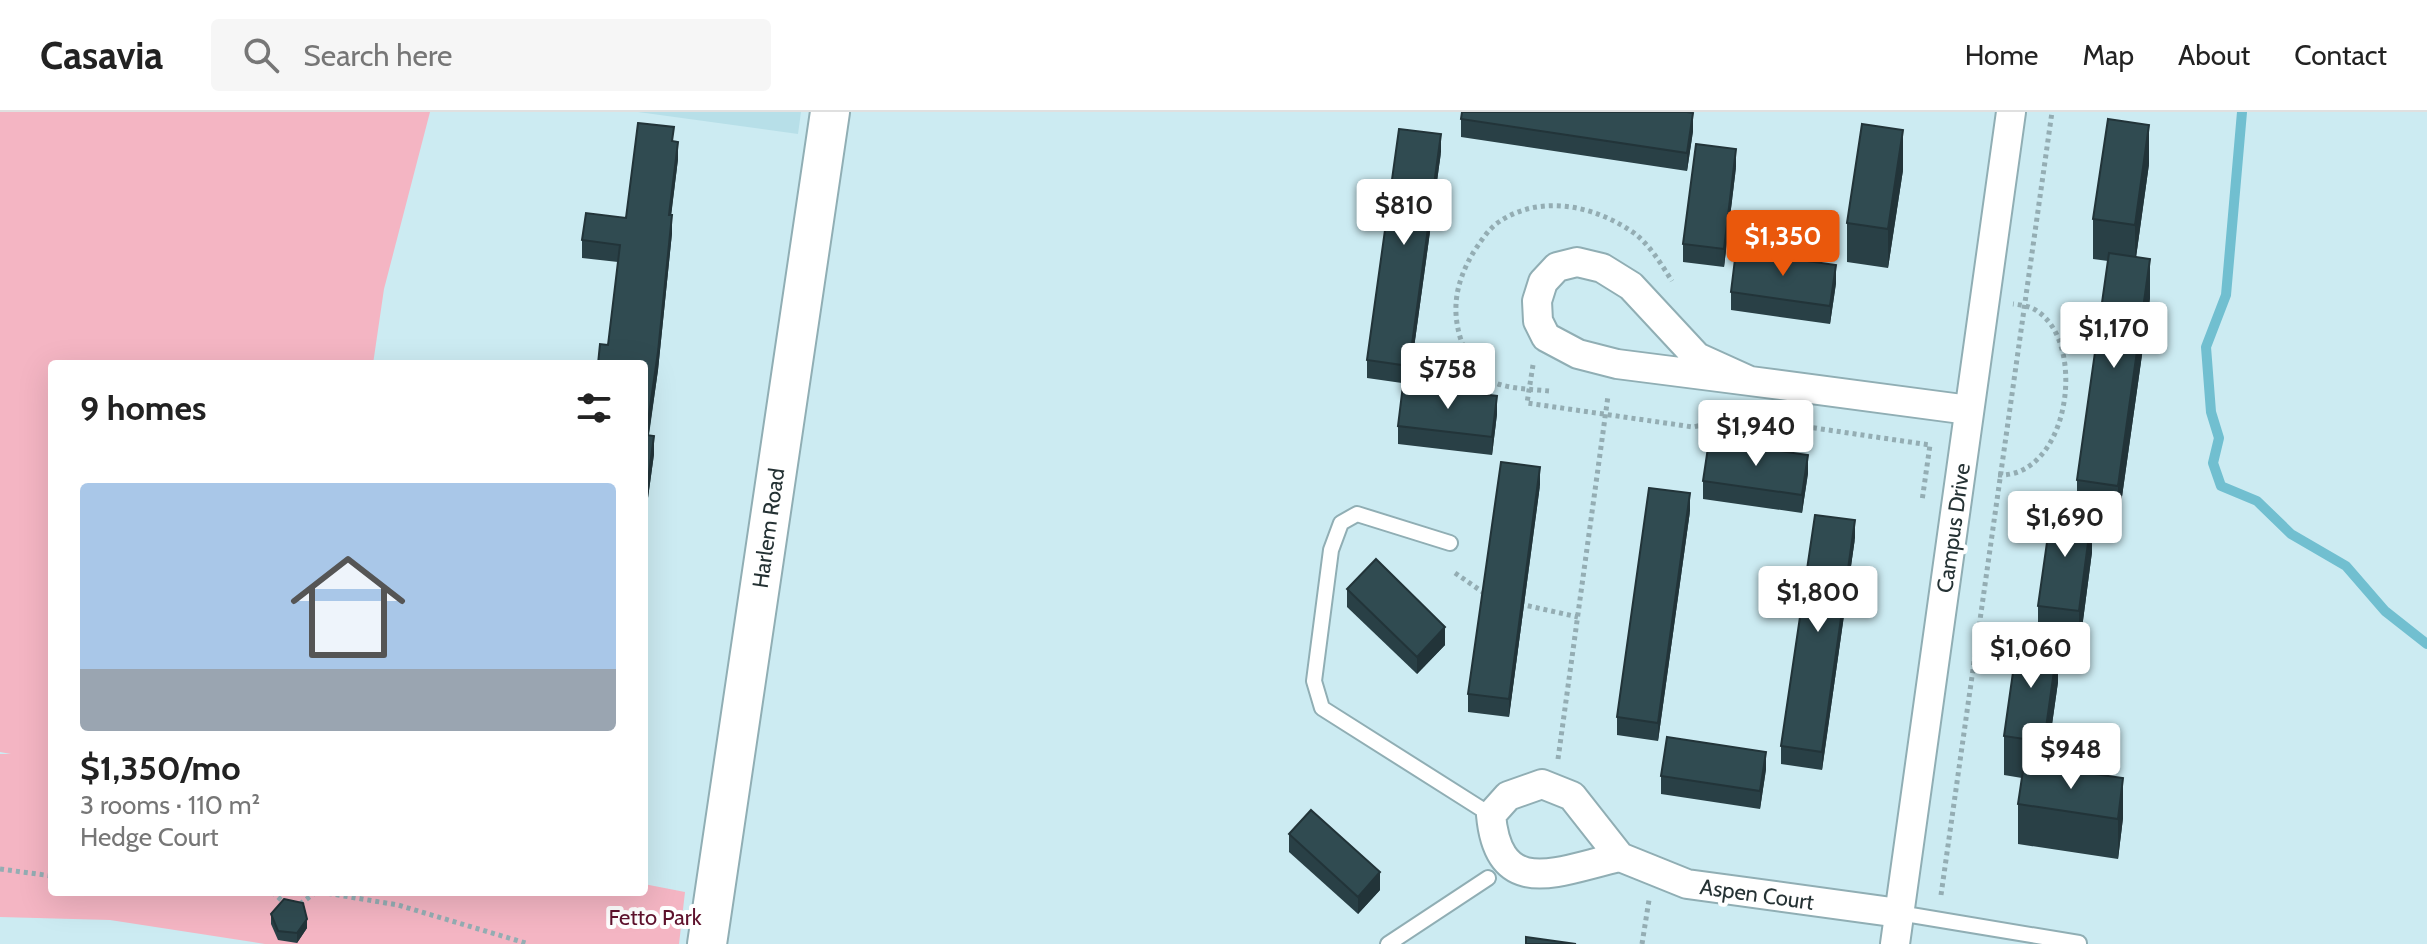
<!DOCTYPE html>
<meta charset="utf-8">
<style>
:root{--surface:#fff;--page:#f6f6f6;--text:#222;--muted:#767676;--line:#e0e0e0;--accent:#ea580c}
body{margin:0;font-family:Cabin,sans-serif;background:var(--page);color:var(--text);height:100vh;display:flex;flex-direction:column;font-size:30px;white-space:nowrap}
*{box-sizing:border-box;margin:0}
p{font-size:26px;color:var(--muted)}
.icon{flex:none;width:44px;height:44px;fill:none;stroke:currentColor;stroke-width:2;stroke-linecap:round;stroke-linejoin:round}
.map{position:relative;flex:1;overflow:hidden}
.sheet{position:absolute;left:48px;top:248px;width:600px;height:536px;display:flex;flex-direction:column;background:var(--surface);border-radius:8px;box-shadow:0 8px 32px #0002}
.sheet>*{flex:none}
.price{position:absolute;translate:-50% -68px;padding:0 18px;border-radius:8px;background:#fff;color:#222;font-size:26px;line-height:52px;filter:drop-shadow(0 2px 4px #0008)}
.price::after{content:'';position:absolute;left:50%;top:48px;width:24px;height:18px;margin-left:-12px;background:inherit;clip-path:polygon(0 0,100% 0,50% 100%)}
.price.on{background:var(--accent);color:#fff}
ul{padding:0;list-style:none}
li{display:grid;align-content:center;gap:16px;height:424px;padding:0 32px}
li+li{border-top:2px solid var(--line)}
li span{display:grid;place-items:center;height:248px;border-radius:8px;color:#555}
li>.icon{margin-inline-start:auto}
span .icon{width:144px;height:144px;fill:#fffc;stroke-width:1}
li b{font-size:34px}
h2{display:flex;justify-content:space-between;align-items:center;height:96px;padding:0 32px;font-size:34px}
header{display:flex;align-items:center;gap:48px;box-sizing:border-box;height:112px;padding:0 40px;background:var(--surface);border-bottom:2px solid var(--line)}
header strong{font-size:38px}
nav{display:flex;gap:44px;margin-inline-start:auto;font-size:28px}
.search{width:560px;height:72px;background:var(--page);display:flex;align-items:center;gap:20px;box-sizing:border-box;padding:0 28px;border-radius:8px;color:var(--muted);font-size:30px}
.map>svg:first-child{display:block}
.built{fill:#b7dfe8}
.green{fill:#f4b5c3}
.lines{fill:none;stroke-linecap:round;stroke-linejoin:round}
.stream{stroke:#71bfd0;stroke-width:10}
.lane-casing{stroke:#90aeb4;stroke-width:18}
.street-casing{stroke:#90aeb4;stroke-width:32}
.secondary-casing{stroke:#90aeb4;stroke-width:42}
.path{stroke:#94adb3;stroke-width:5;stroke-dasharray:4 4;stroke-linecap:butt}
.lane{stroke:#fff;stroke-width:14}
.street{stroke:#fff;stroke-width:28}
.secondary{stroke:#fff;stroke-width:38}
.wall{fill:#294046}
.shaded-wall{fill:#223439}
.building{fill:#304b51;stroke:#223439;stroke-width:2}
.labels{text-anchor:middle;stroke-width:8;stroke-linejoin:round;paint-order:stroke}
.street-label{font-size:22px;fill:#253234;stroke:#fff}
.park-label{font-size:22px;fill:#5e112c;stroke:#fff}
</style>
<header>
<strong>Casavia</strong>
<div class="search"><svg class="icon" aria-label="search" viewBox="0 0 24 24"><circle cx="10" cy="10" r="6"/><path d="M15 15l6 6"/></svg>Search here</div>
<nav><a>Home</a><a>Map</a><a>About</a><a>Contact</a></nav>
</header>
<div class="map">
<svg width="2427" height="832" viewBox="0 0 2427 832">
<rect width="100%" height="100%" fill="#ccebf2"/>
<path class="built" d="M 638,0 L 801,0 L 798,22 Z"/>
<path class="green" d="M 0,0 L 430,0 L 384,177 L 373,252 L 52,252 L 52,780 L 644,780 L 644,772 L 685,780 L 679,832 L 265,832 L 110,808 L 0,805 L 0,642 L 11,642 L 0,640 Z"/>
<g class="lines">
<path class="stream" d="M 2242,0 L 2226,183 L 2206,235 L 2211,300 L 2219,326 L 2213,351 L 2221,374 L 2257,389 L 2291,422 L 2346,454 L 2385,499 L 2427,532"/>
<defs>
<g id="lane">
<path d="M 1450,431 L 1357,402 L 1341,411 L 1331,438 L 1314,569 L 1322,596 L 1491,703"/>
<path d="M 1899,801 L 2079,831"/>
<path d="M 1388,832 L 1488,766"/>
</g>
<g id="street">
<path d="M 1750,269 L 1617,252 L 1578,242 L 1546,225 L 1538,209 L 1537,189 L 1543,170 L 1557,155 L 1577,150 L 1602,156 L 1631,174 L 1697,245 L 1750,269 L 1969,298"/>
<path d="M 1620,745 C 1562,757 1499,791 1491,703 L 1508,684 L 1542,672 L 1572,684 L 1620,745 L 1687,772 L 1899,801"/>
<path d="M 1895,832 L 2011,0"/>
</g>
<path id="secondary" d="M 707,832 L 830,0"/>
</defs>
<use href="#lane" class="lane-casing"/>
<use href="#street" class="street-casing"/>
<use href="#secondary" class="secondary-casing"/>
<g class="path">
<path d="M 1533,253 L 1527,291 L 1693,315 L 1740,305 L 1930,333 L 1922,389"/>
<path d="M 1549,279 C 1530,277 1505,277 1489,268 C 1474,260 1466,243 1461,228 C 1451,197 1456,170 1473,141 C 1479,132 1487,119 1496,112 C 1538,81 1594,93 1634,121 C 1650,133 1661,152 1672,169"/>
<path d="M 1998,363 C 2069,366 2088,232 2037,199 C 2030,194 2021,193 2013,192"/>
<path d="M 1455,461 L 1487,483"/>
<path d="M 1520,492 L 1578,505"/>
<path d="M 1558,647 L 1608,284"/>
<path d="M 0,757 L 52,764"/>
<path d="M 214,780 L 216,780"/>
<path d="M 272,780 L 286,792"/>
<path d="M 320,780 L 398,793 L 529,832"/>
<path d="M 1941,783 L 2052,0"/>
<path d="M 300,792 L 316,780"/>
<path d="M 1642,832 L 1649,788"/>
</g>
<use href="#lane" class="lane"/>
<use href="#street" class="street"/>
<use href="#secondary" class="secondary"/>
</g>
<g class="wall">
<path d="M 1461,7 L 1693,19 L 1687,59 L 1461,25 Z"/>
<path d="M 674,29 L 678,47 L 671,103 L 672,121 L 658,258 L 649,323 L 654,342 L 647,393 L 644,393 L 644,252 L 608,233 L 618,150 L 582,146 L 582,128 L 626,106 Z"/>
<path d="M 1441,40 L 1409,272 L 1367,266 L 1367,248 Z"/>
<path d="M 2149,52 L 2136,145 L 2150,186 L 2118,413 L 2092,410 L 2092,440 L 2079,539 L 2058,536 L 2058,570 L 2046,655 L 2123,706 L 2118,747 L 2018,732 L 2018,692 L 2022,666 L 2004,663 L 2004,624 L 2038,528 L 2038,494 L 2077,399 L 2077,368 L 2108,149 L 2093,147 L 2093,107 Z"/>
<path d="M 1736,55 L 1724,155 L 1683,150 L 1683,132 Z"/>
<path d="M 1903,58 L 1888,156 L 1847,150 L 1847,111 Z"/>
<path d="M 1836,171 L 1830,212 L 1731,198 L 1731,180 Z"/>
<path d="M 1497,302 L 1492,343 L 1398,332 L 1398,314 Z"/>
<path d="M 1808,361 L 1802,401 L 1703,387 L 1703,369 Z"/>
<path d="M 1540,373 L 1509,605 L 1468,600 L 1468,582 Z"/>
<path d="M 1690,399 L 1658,629 L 1617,623 L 1617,605 Z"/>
<path d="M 1855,426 L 1822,658 L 1781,652 L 1781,634 Z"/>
<path d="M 1347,477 L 1445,533 L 1417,562 L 1347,495 Z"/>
<path d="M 1766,657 L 1760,697 L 1661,682 L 1661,664 Z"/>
<path d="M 1289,722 L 1380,778 L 1358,802 L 1289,740 Z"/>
<path d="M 271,802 L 307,816 L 297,831 L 278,828 L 271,812 Z"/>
</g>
<g class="shaded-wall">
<path d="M 1693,1 L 1693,19 L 1687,59 L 1687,41 Z"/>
<path d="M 2149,13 L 2149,52 L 2135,153 L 2135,113 Z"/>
<path d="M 1903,18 L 1903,58 L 1888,156 L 1888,117 Z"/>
<path d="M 1441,22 L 1441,40 L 1409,272 L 1409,254 Z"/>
<path d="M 678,30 L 678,47 L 669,121 L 669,103 Z"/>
<path d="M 1736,37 L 1736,55 L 1724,155 L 1724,137 Z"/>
<path d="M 672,103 L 672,121 L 658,258 L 646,341 L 646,323 Z"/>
<path d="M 2150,147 L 2150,186 L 2118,413 L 2118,374 Z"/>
<path d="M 1836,153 L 1836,171 L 1830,212 L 1830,194 Z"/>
<path d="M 1497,284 L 1497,302 L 1492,343 L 1492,325 Z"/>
<path d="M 654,324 L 654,342 L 647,393 L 647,376 Z"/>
<path d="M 1808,343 L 1808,361 L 1802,401 L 1802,383 Z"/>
<path d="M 1540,355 L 1540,373 L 1509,605 L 1509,587 Z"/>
<path d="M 1690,381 L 1690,399 L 1658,629 L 1658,611 Z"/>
<path d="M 2092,401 L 2092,440 L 2079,539 L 2079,499 Z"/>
<path d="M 1855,408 L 1855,426 L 1822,658 L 1822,640 Z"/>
<path d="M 1445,515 L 1445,533 L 1417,562 L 1417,545 Z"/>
<path d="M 2058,531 L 2058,570 L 2044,669 L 2044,630 Z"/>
<path d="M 1766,640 L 1766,657 L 1760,697 L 1760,679 Z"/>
<path d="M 2123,666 L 2123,706 L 2118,747 L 2118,707 Z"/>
<path d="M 1380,760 L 1380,778 L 1358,802 L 1358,785 Z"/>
<path d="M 307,807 L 307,816 L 297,831 L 297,821 Z"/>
</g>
<g class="building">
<path d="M 1462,0 L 1687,0 L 1693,1 L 1687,41 L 1461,7 Z"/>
<path d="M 2108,7 L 2149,13 L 2135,113 L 2093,107 Z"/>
<path d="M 638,11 L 674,15 L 672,29 L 678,30 L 669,103 L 672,103 L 658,240 L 646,323 L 654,324 L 647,376 L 644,375 L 644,252 L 598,252 L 600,232 L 608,233 L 620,133 L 582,128 L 586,101 L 626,106 Z"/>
<path d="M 1862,12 L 1903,18 L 1888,117 L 1847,111 Z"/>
<path d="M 1399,17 L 1441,22 L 1409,254 L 1367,248 Z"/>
<path d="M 1696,32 L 1736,37 L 1724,137 L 1683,132 Z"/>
<path d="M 1736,139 L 1836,153 L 1830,194 L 1731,180 Z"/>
<path d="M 2109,141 L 2150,147 L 2118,374 L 2077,368 Z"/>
<path d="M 1403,273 L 1497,284 L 1492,325 L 1398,314 Z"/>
<path d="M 1709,329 L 1808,343 L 1802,383 L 1703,369 Z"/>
<path d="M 1501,350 L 1540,355 L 1509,587 L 1468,582 Z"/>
<path d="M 1649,376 L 1690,381 L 1658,611 L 1617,605 Z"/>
<path d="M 2052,395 L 2092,401 L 2079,499 L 2038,494 Z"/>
<path d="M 1815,403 L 1855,408 L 1822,640 L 1781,634 Z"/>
<path d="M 1376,447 L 1445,515 L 1417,545 L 1347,477 Z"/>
<path d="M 2018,525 L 2058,531 L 2044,630 L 2004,624 Z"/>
<path d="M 1667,625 L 1766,640 L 1760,679 L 1661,664 Z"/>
<path d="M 2024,652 L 2123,666 L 2118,707 L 2018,692 Z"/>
<path d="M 1311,698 L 1380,760 L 1358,785 L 1289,722 Z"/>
<path d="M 284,787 L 303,791 L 307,807 L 297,821 L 278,819 L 271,802 Z"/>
<path d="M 1526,825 L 1576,832 L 1526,832 Z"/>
</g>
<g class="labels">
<g class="street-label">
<text transform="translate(768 416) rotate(-82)" y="8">Harlem Road</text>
<text transform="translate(1953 416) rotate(-82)" y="8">Campus Drive</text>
<text transform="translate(1757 782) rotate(8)" y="8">Aspen Court</text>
</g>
<g class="park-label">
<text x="655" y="813">Fetto Park</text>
</g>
</g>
</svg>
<b class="price" style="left:1404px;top:135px">$810</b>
<b class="price on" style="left:1783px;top:166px">$1,350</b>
<b class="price" style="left:2114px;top:258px">$1,170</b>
<b class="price" style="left:1448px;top:299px">$758</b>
<b class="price" style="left:1756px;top:356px">$1,940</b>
<b class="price" style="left:2065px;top:447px">$1,690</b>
<b class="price" style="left:1818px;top:522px">$1,800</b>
<b class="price" style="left:2031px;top:578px">$1,060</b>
<b class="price" style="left:2071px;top:679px">$948</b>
<section class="sheet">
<h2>9 homes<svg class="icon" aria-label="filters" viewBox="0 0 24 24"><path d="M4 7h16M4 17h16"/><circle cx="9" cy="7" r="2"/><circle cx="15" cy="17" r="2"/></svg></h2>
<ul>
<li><span style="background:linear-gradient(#a9c7e8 75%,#9aa5b1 0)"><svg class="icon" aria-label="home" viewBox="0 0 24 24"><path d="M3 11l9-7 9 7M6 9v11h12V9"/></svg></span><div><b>$1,350/mo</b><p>3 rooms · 110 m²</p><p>Hedge Court</p></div></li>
</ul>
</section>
</div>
